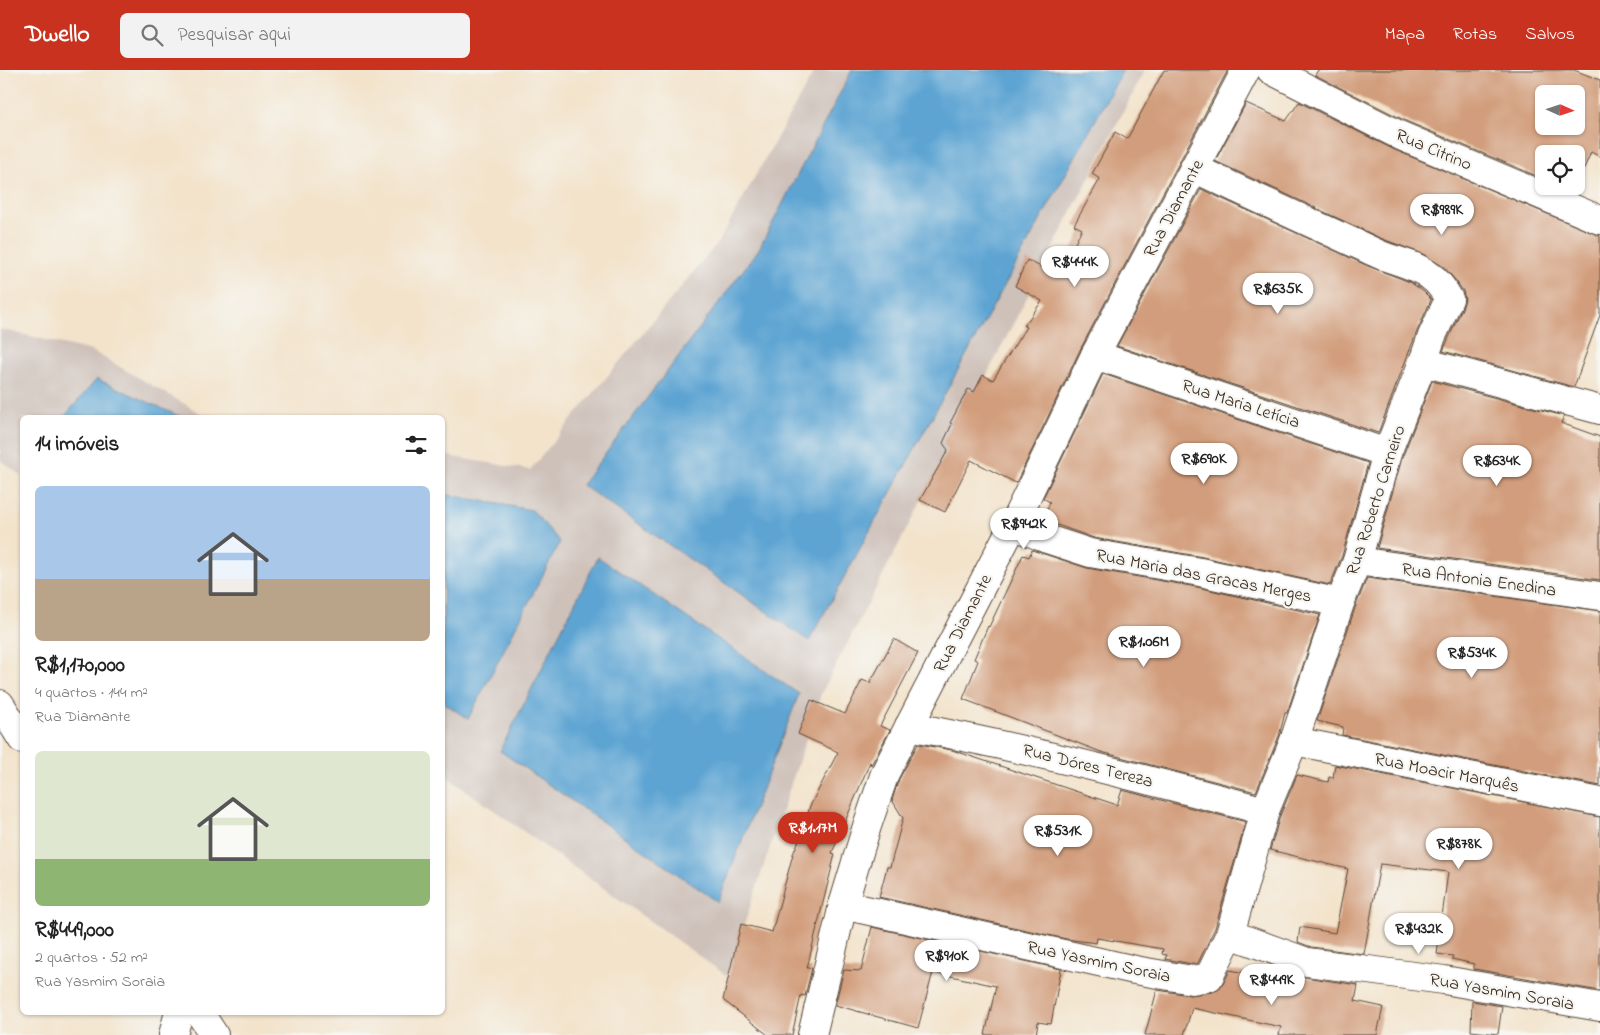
<!DOCTYPE html>
<html lang="pt">
<meta charset="utf-8">
<style>
:root{--surface:#fff;--page:#f2f2f2;--text:#222;--muted:#767676;--accent:#c8321e}
body{margin:0;font-family:"Indie Flower",sans-serif;background:var(--page);color:var(--text);height:100vh;display:flex;flex-direction:column;font-size:19px;white-space:nowrap}
*{box-sizing:border-box;margin:0}
p{font-size:16px;color:var(--muted)}
.icon{flex:none;width:28px;height:28px;fill:none;stroke:currentColor;stroke-width:2;stroke-linecap:round;stroke-linejoin:round}
.map{position:relative;flex:1;overflow:hidden}
.drawer{position:absolute;left:20px;top:345px;width:425px;height:600px;display:flex;flex-direction:column;background:var(--surface);border-radius:8px;box-shadow:0 1px 4px #0004}
.drawer>*{flex:none}
.needle{width:32px;rotate:93deg}
.controls{position:absolute;left:1535px;top:15px;display:grid;gap:10px}
.controls a{display:grid;place-items:center;width:50px;height:50px;border-radius:8px;background:var(--surface);box-shadow:0 1px 4px #0004;font-size:25px}
.price{position:absolute;translate:-50% -42px;padding:0 11px;border-radius:18px;background:#fff;color:#222;font-size:16px;line-height:32px;filter:drop-shadow(0 1px 2px #0008)}
.price::after{content:'';position:absolute;left:50%;top:30px;width:15px;height:11px;margin-left:-8px;background:inherit;clip-path:polygon(0 0,100% 0,50% 100%)}
.price.active{background:var(--accent);color:#fff}
ul{padding:0;list-style:none}
li{display:grid;align-content:center;gap:10px;height:265px;padding:0 15px}
li span{display:grid;place-items:center;height:155px;border-radius:8px;color:#555}
li>.icon{margin-inline-start:auto}
span .icon{width:90px;height:90px;fill:#fffc;stroke-width:1}
li b{font-size:21px}
h2{display:flex;justify-content:space-between;align-items:center;height:60px;padding:0 15px;font-size:21px}
header{display:flex;align-items:center;gap:30px;box-sizing:border-box;height:70px;padding:0 25px;background:var(--accent);color:#fff}
header strong{font-size:24px}
nav{display:flex;gap:28px;margin-inline-start:auto;font-size:18px}
.search{width:350px;height:45px;background:var(--page);display:flex;align-items:center;gap:12px;box-sizing:border-box;padding:0 18px;border-radius:8px;color:var(--muted);font-size:19px}
.map>svg:first-child{display:block}
.industrial{fill:#cec1ba}
.water{fill:#5da4d3;stroke:#4c6778}
.building{fill:#d29d7c;fill-rule:evenodd}
.lines{fill:none;stroke-linecap:round;stroke-linejoin:round}
.minor-casing{stroke:#574638;stroke-width:30}
.minor{stroke:#fff;stroke-width:28}
.labels{text-anchor:middle;stroke-width:4.5;stroke-linejoin:round;paint-order:stroke}
.street-label{font-size:18px;fill:#3b2a1e;stroke:#f6f6f2}
</style>
<header>
<strong>Dwello</strong>
<div class="search"><svg class="icon" aria-label="search" viewBox="0 0 24 24"><circle cx="10" cy="10" r="6"/><path d="M15 15l6 6"/></svg>Pesquisar aqui</div>
<nav><a>Mapa</a><a>Rotas</a><a>Salvos</a></nav>
</header>
<div class="map">
<svg width="1600" height="965" viewBox="0 0 1600 965">
<rect width="100%" height="100%" fill="#f6f6f2"/>
<filter id="ink" filterUnits="userSpaceOnUse"><feTurbulence type="fractalNoise" baseFrequency=".02" numOctaves="2"/><feDisplacementMap in="SourceGraphic" scale="10" xChannelSelector="R" yChannelSelector="G"/><feConvolveMatrix kernelMatrix="1 2 1 2 8 2 1 2 1" color-interpolation-filters="sRGB"/></filter>
<filter id="wash" filterUnits="userSpaceOnUse"><feTurbulence type="fractalNoise" baseFrequency=".0096" numOctaves="4" result="noise"/><feDisplacementMap in="SourceGraphic" scale="20" xChannelSelector="R" yChannelSelector="G"/><feGaussianBlur stdDeviation="1.12" result="paint"/><feColorMatrix in="noise" values="0 0 0 0 0 0 0 0 0 0 0 0 0 0 0 0 0 1.4 0 .05"/><feComposite in="paint" operator="in"/></filter>
<g filter="url(#wash)">
<rect width="100%" height="100%" fill="#f3e3cb"/>
<g class="industrial">
<path d="M 815,0 L 1145,0 L 821,624 L 727,906 L 443,704 L 442,385 L 530,400 L 719,171 Z"/>
<path d="M 0,259 L 92,281 L 202,344 L 221,347 L 22,348 L 22,406 L 0,390 Z"/>
</g>
<g class="water">
<path d="M 852,0 L 1123,0 L 809,571 L 582,415 L 759,179 Z"/>
<path d="M 97,309 L 181,347 L 64,347 Z"/>
<path d="M 443,424 L 532,440 L 560,472 L 468,649 L 443,632 Z"/>
<path d="M 598,487 L 799,624 L 718,832 L 500,681 Z"/>
</g>
<g id="blocks">
<g class="building">
<path d="M 1164,0 L 1228,0 L 1081,278 L 1016,413 L 971,390 L 945,442 L 920,430 L 948,380 L 943,373 L 952,354 L 950,353 L 968,319 L 974,322 L 983,305 L 993,310 L 1026,257 L 1024,256 L 1042,231 L 1015,216 L 1027,190 L 1059,206 L 1082,159 L 1074,155 L 1100,109 L 1092,104 L 1115,62 L 1127,69 Z"/>
<path d="M 1318,0 L 1574,0 L 1600,10 L 1600,87 L 1591,82 L 1574,122 L 1560,116 L 1576,116 L 1576,84 L 1544,84 L 1544,109 L 1408,52 L 1315,5 ZM 1544,24 L 1576,24 L 1576,56 L 1544,56 Z"/>
<path d="M 1299,32 L 1395,80 L 1600,166 L 1600,245 L 1574,317 L 1443,281 L 1463,236 L 1465,229 L 1463,221 L 1456,211 L 1444,197 L 1423,184 L 1380,168 L 1215,91 L 1246,33 L 1286,51 Z"/>
<path d="M 1201,119 L 1368,196 L 1410,212 L 1423,221 L 1430,228 L 1431,230 L 1417,261 L 1378,363 L 1117,276 Z"/>
<path d="M 1103,304 L 1368,393 L 1342,486 L 1330,515 L 1203,487 L 1094,468 L 1043,450 L 1050,432 L 1043,428 Z"/>
<path d="M 1432,311 L 1564,346 L 1561,353 L 1600,367 L 1600,510 L 1377,478 L 1402,388 Z"/>
<path d="M 1032,480 L 1087,498 L 1197,517 L 1320,545 L 1287,643 L 1285,643 L 1279,666 L 1256,722 L 1101,682 L 963,629 L 978,591 L 974,589 L 988,556 L 989,557 L 1023,485 L 1029,487 Z"/>
<path d="M 1367,508 L 1600,541 L 1600,716 L 1342,665 L 1343,657 L 1317,651 L 1355,538 Z"/>
<path d="M 894,569 L 918,583 L 880,656 L 890,660 L 871,695 L 870,692 L 832,783 L 835,784 L 807,898 L 812,898 L 805,926 L 801,925 L 792,965 L 768,965 L 723,930 L 741,854 L 772,862 L 793,784 L 803,761 L 810,736 L 838,682 L 798,664 L 811,630 L 845,644 L 862,610 L 870,613 Z"/>
<path d="M 918,674 L 952,680 L 1117,735 L 1122,720 L 1246,752 L 1215,858 L 1198,893 L 1192,894 L 1165,889 L 1167,885 L 1162,884 L 1163,879 L 1097,868 L 1096,873 L 1066,869 L 879,827 L 887,797 L 890,797 L 903,748 L 892,730 L 899,709 Z"/>
<path d="M 1335,695 L 1600,747 L 1600,921 L 1474,899 L 1474,894 L 1452,889 L 1453,886 L 1437,884 L 1448,802 L 1380,794 L 1364,884 L 1311,877 L 1298,872 L 1300,857 L 1335,863 L 1348,799 L 1270,780 L 1280,746 L 1297,705 L 1328,712 L 1329,707 L 1333,708 Z"/>
<path d="M 872,857 L 1061,899 L 1051,954 L 1038,952 L 1036,965 L 985,965 L 996,916 L 933,902 L 918,958 L 835,935 L 844,900 L 861,901 Z"/>
<path d="M 1230,900 L 1291,912 L 1292,903 L 1305,907 L 1358,915 L 1355,931 L 1383,937 L 1377,965 L 1279,965 L 1281,957 L 1192,938 L 1184,965 L 1145,965 L 1157,920 L 1190,925 L 1212,922 L 1218,920 L 1223,914 Z"/>
<path d="M 1472,931 L 1502,936 L 1498,964 L 1471,961 Z"/>
</g>
</g>
</g>
<g filter="url(#ink)">
<use href="#blocks" fill-opacity="0" stroke="#574638" stroke-width="1"/>
<g class="lines">
<defs>
<g id="minor">
<path d="M 1271,0 L 1401,66 L 1600,150"/>
<path d="M 1095,285 L 1387,383"/>
<path d="M 1423,292 L 1600,340"/>
<path d="M 1013,455 L 1047,469 L 1090,483 L 1200,502 L 1340,533"/>
<path d="M 1357,491 L 1600,526"/>
<path d="M 0,634 L 22,669"/>
<path d="M 909,656 C 1029,679 1147,709 1265,741"/>
<path d="M 1294,671 L 1600,732"/>
<path d="M 843,835 L 1135,900 L 1192,910 L 1209,907 L 1230,864 L 1265,741 L 1294,671 L 1340,533 L 1357,491 L 1387,383 L 1423,292 L 1432,266 L 1449,229 C 1444,220 1439,212 1430,206 C 1414,193 1392,191 1374,182 C 1314,154 1253,127 1194,98"/>
<path d="M 1230,864 L 1307,892 L 1444,910 L 1600,937"/>
<path d="M 199,942 L 214,965"/>
<path d="M 173,965 L 179,942"/>
<path d="M 812,965 L 843,835 L 867,756 L 885,703 L 1013,455 L 1095,285 L 1246,0"/>
</g>
</defs>
<use href="#minor" class="minor-casing"/>
<use href="#minor" class="minor"/>
</g>
</g>
<g class="labels">
<g class="street-label">
<text transform="translate(1434 79) rotate(23)" y="6">Rua Citrino</text>
<text transform="translate(1173 138) rotate(-62)" y="6">Rua Diamante</text>
<text transform="translate(1241 333) rotate(18)" y="6">Rua Maria Letícia</text>
<text transform="translate(1375 430) rotate(-72)" y="6">Rua Roberto Carneiro</text>
<text transform="translate(1204 505) rotate(11)" y="6">Rua Maria das Gracas Merges</text>
<text transform="translate(1479 509) rotate(8)" y="6">Rua Antonia Enedina</text>
<text transform="translate(962 553) rotate(-63)" y="6">Rua Diamante</text>
<text transform="translate(1088 695) rotate(14)" y="6">Rua Dóres Tereza</text>
<text transform="translate(1447 702) rotate(11)" y="6">Rua Moacir Marquês</text>
<text transform="translate(1099 891) rotate(12)" y="6">Rua Yasmim Soraia</text>
<text transform="translate(1502 921) rotate(10)" y="6">Rua Yasmim Soraia</text>
</g>
</g>
</svg>
<div class="controls">
<a><svg class="needle" viewBox="-14 -14 28 28"><path d="M0-13l5 13h-10z" fill="#e53935"/><path d="M0 13l5-13h-10z" fill="#767676"/></svg></a>
<a><svg class="icon" aria-label="locate" viewBox="0 0 24 24"><circle cx="12" cy="12" r="6"/><path d="M12 2v4M12 18v4M2 12h4M18 12h4"/></svg></a>
</div>
<b class="price" style="left:1442px;top:166px">R$989K</b>
<b class="price" style="left:1075px;top:218px">R$444K</b>
<b class="price" style="left:1278px;top:245px">R$635K</b>
<b class="price" style="left:1204px;top:415px">R$690K</b>
<b class="price" style="left:1497px;top:417px">R$634K</b>
<b class="price" style="left:1024px;top:480px">R$942K</b>
<b class="price" style="left:1144px;top:598px">R$1.06M</b>
<b class="price" style="left:1472px;top:609px">R$534K</b>
<b class="price active" style="left:813px;top:784px">R$1.17M</b>
<b class="price" style="left:1058px;top:787px">R$531K</b>
<b class="price" style="left:1459px;top:800px">R$878K</b>
<b class="price" style="left:1419px;top:885px">R$432K</b>
<b class="price" style="left:947px;top:912px">R$910K</b>
<b class="price" style="left:1272px;top:936px">R$449K</b>
<section class="drawer">
<h2>14 imóveis<svg class="icon" aria-label="filters" viewBox="0 0 24 24"><path d="M4 7h16M4 17h16"/><circle cx="9" cy="7" r="2"/><circle cx="15" cy="17" r="2"/></svg></h2>
<ul>
<li><span style="background:linear-gradient(#a9c7e8 60%,#b9a48a 0)"><svg class="icon" aria-label="home" viewBox="0 0 24 24"><path d="M3 11l9-7 9 7M6 9v11h12V9"/></svg></span><div><b>R$1,170,000</b><p>4 quartos · 144 m²</p><p>Rua Diamante</p></div></li>
<li><span style="background:linear-gradient(#dfe7d0 70%,#8fb573 0)"><svg class="icon" aria-label="home" viewBox="0 0 24 24"><path d="M3 11l9-7 9 7M6 9v11h12V9"/></svg></span><div><b>R$449,000</b><p>2 quartos · 52 m²</p><p>Rua Yasmim Soraia</p></div></li>
</ul>
</section>
</div>
